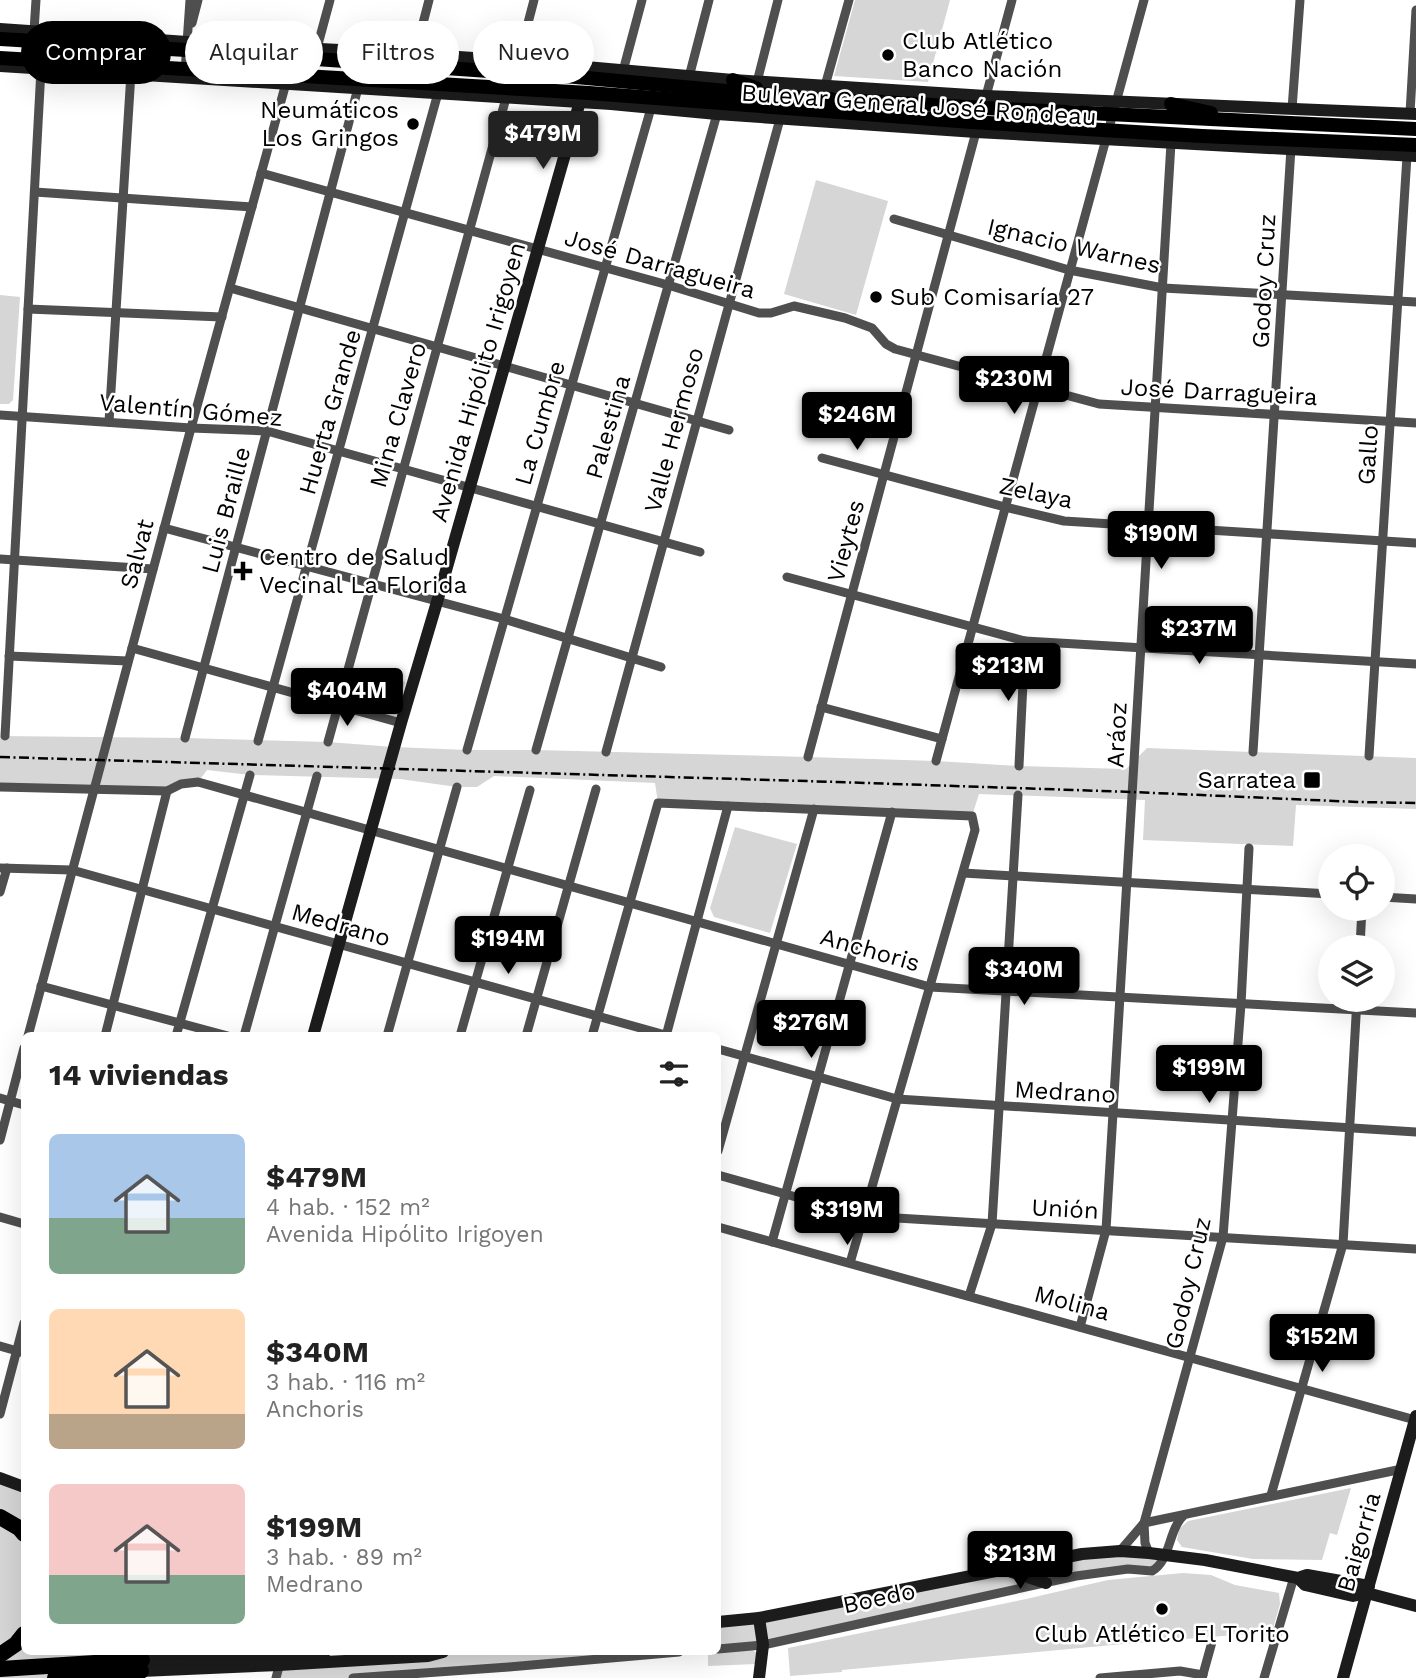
<!DOCTYPE html>
<html lang="es">
<meta charset="utf-8">
<style>
:root{--surface:#fff;--page:#f6f6f6;--text:#222;--muted:#767676;--accent:#000}
body{margin:0;font-family:"Work Sans",sans-serif;background:var(--page);color:var(--text);height:100vh;display:flex;flex-direction:column;font-size:26px;white-space:nowrap}
*{box-sizing:border-box;margin:0}
p{font-size:23px;color:var(--muted)}
.icon{flex:none;width:38px;height:38px;fill:none;stroke:currentColor;stroke-width:2;stroke-linecap:round;stroke-linejoin:round}
.map{position:relative;flex:1;overflow:hidden}
.sheet{position:absolute;left:21px;top:1032px;width:700px;height:623px;display:flex;flex-direction:column;background:var(--surface);border-radius:10px;box-shadow:0 7px 28px #0002}
.sheet>*{flex:none}
.top-card{position:absolute;left:21px;top:21px;width:700px;height:63px;display:flex;gap:14px}
.fabs{position:absolute;left:1318px;top:844px;display:grid;gap:14px}
.fabs a{display:grid;place-items:center;width:77px;height:77px;border-radius:50%;background:var(--surface);box-shadow:0 7px 28px #0002;font-size:35px}
.price{position:absolute;translate:-50% -60px;padding:0 16px;border-radius:7px;background:var(--accent);color:#fff;font-size:23px;line-height:46px;filter:drop-shadow(0 2px 4px #0008)}
.price::after{content:'';position:absolute;left:50%;top:42px;width:21px;height:16px;margin-left:-10px;background:inherit;clip-path:polygon(0 0,100% 0,50% 100%)}
.price.active{background:#222;color:#fff}
ul{padding:0;list-style:none}
li{display:flex;align-items:center;gap:21px;height:175px;padding:0 28px}
li span{display:grid;place-items:center;flex:none;width:196px;height:140px;border-radius:10px;color:#555}
li>.icon{margin-inline-start:auto}
span .icon{width:84px;height:84px;fill:#fffc;stroke-width:1}
li b{font-size:30px}
h2{display:flex;justify-content:space-between;align-items:center;height:84px;padding:0 28px;font-size:30px}
.chip{padding:0 24px;border-radius:32px;background:var(--surface);box-shadow:0 7px 28px #0002;font-size:24px;line-height:63px}
.chip.active{background:var(--accent);color:#fff}
.map>svg:first-child{display:block}
.green{fill:#d6d6d6}
.lines{fill:none;stroke-linecap:round;stroke-linejoin:round}
.street{stroke:#4f4f4f;stroke-width:9}
.secondary{stroke:#1c1c1c;stroke-width:12}
.primary{stroke:#000;stroke-width:14}
.highway{stroke:#000;stroke-width:16}
.rail{stroke:#000;stroke-width:2.5;stroke-dasharray:10 3.5 2 3.5;stroke-linecap:butt}
.poi-dot{fill:#000;stroke:#fff;stroke-width:2.5}
.labels{text-anchor:middle;stroke-width:5;stroke-linejoin:round;paint-order:stroke}
.poi-label{font-size:24px;fill:#000;stroke:#fff;text-anchor:start}
.street-label{font-size:24px;fill:#000;stroke:#fff}
</style>
<div class="map">
<svg width="1416" height="1678" viewBox="0 0 1416 1678">
<rect width="100%" height="100%" fill="#fff"/>
<g class="green">
<path d="M 855,0 L 950,0 L 928,82 L 834,76 Z"/>
<path d="M 816,180 L 888,201 L 856,315 L 784,294 Z"/>
<path d="M 0,295 L 20,297 L 13,400 L 9,404 L 0,404 Z"/>
<path d="M 381,675 L 405,682 L 395,715 L 371,707 Z"/>
<path d="M 0,736 L 185,738 L 328,742 L 394,747 L 467,750 L 536,750 L 808,757 L 936,761 L 1019,766 L 1126,769 L 1147,748 L 1416,758 L 1416,809 L 1296,805 L 1293,846 L 1143,840 L 1145,800 L 979,794 L 972,816 L 658,803 L 655,783 L 494,776 L 477,787 L 457,787 L 400,779 L 250,775 L 207,770 L 198,782 L 167,791 L 0,787 Z"/>
<path d="M 735,827 L 797,844 L 770,933 L 714,917 L 710,908 Z"/>
<path d="M 0,1478 L 24,1487 L 24,1652 L 140,1652 L 141,1660 L 325,1652 L 679,1652 L 353,1678 L 276,1678 L 279,1666 L 142,1671 L 141,1678 L 0,1678 Z"/>
<path d="M 1351,1488 L 1337,1535 L 1330,1533 L 1322,1560 L 1253,1559 L 1182,1547 L 1177,1540 L 1179,1529 L 1188,1521 Z"/>
<path d="M 1082,1554 L 1165,1555 L 1158,1568 L 1128,1569 L 763,1645 L 718,1649 L 718,1622 Z"/>
<path d="M 1183,1573 L 1211,1575 L 1235,1585 L 1279,1593 L 1280,1604 L 1272,1632 L 1112,1645 L 842,1670 L 842,1672 L 790,1676 L 788,1648 L 1026,1599 L 1108,1580 Z"/>
<path d="M 752,1650 L 757,1653 L 756,1664 L 708,1666 L 708,1653 Z"/>
</g>
<g class="lines">
<g class="street">
<path d="M 192,23 L 198,0"/>
<path d="M 34,31 L 36,0"/>
<path d="M 317,48 L 330,0"/>
<path d="M 415,54 L 429,0"/>
<path d="M 518,61 L 534,0"/>
<path d="M 623,71 L 642,0"/>
<path d="M 185,72 L 190,0"/>
<path d="M 689,77 L 709,0"/>
<path d="M 757,82 L 778,0"/>
<path d="M 825,86 L 849,0"/>
<path d="M 986,96 L 1012,0"/>
<path d="M 1292,109 L 1300,0"/>
<path d="M 1410,113 L 1416,10"/>
<path d="M 261,173 L 668,285 L 759,313 L 771,313 L 794,306 L 845,318 L 872,328 L 886,344 L 895,349 L 1099,404 L 1416,423"/>
<path d="M 35,192 L 252,207"/>
<path d="M 894,219 L 1069,270 L 1163,288 L 1416,302"/>
<path d="M 230,288 L 729,430"/>
<path d="M 28,309 L 222,317"/>
<path d="M 0,415 L 191,428 L 267,431 L 700,552"/>
<path d="M 109,422 L 131,73"/>
<path d="M 822,458 L 1005,507 L 1064,521 L 1416,543"/>
<path d="M 164,528 L 504,619 L 661,667"/>
<path d="M 0,559 L 153,569"/>
<path d="M 787,577 L 1025,641 L 1416,664"/>
<path d="M 132,648 L 401,723"/>
<path d="M 9,656 L 128,661"/>
<path d="M 821,707 L 942,739"/>
<path d="M 5,736 L 41,69"/>
<path d="M 185,738 L 358,88"/>
<path d="M 258,741 L 438,93"/>
<path d="M 328,742 L 506,98"/>
<path d="M 467,750 L 651,108"/>
<path d="M 536,750 L 717,114"/>
<path d="M 606,752 L 780,119"/>
<path d="M 1253,752 L 1291,148"/>
<path d="M 1369,756 L 1407,156"/>
<path d="M 808,757 L 976,132"/>
<path d="M 936,761 L 1144,0"/>
<path d="M 1019,766 L 1025,641"/>
<path d="M 0,787 L 167,791 L 181,784 L 198,782 L 930,987 L 1416,1013"/>
<path d="M 1364,856 L 1364,852"/>
<path d="M 0,868 L 72,870 L 669,1036"/>
<path d="M 963,873 L 1330,894"/>
<path d="M 0,892 L 7,868"/>
<path d="M 1382,897 L 1416,899"/>
<path d="M 1360,947 L 1362,908"/>
<path d="M 41,986 L 228,1036"/>
<path d="M 28,1036 L 191,428 L 286,83"/>
<path d="M 105,1036 L 167,791"/>
<path d="M 176,1036 L 250,775"/>
<path d="M 244,1036 L 317,776"/>
<path d="M 387,1036 L 457,787"/>
<path d="M 460,1036 L 530,790"/>
<path d="M 526,1036 L 596,789"/>
<path d="M 592,1036 L 658,803 L 972,816 L 975,830 L 850,1263"/>
<path d="M 666,1036 L 728,806"/>
<path d="M 718,1049 L 897,1099 L 1416,1132"/>
<path d="M 0,1098 L 24,1105"/>
<path d="M 0,1140 L 24,1048"/>
<path d="M 718,1151 L 814,809"/>
<path d="M 718,1175 L 863,1216 L 1416,1249"/>
<path d="M 0,1217 L 24,1224"/>
<path d="M 718,1227 L 1415,1420"/>
<path d="M 772,1242 L 892,812"/>
<path d="M 969,1296 L 992,1224 L 1018,795"/>
<path d="M 1080,1327 L 1106,1230 L 1171,143"/>
<path d="M 0,1346 L 24,1353"/>
<path d="M 0,1414 L 24,1323"/>
<path d="M 1271,1495 L 1343,1244 L 1357,999"/>
<path d="M 1120,1551 L 1144,1523 L 1402,1469"/>
<path d="M 1149,1553 L 1145,1543 L 1144,1523 L 1223,1237 L 1241,1004 L 1249,848"/>
<path d="M 718,1649 L 763,1645 L 1076,1576 L 1128,1569 L 1152,1571 C 1171,1560 1168,1530 1184,1515"/>
<path d="M 276,1678 L 281,1659"/>
<path d="M 353,1678 L 509,1667 L 679,1652"/>
<path d="M 1100,1678 L 1180,1671 L 1203,1675"/>
<path d="M 1202,1678 L 1212,1642"/>
<path d="M 1264,1678 L 1294,1577"/>
</g>
<g class="secondary">
<path d="M 0,29 L 187,42 L 415,54 L 518,61 L 733,80 L 986,96 L 1416,114"/>
<path d="M 0,66 L 611,104 L 717,114 L 976,132 L 1416,156"/>
<path d="M 313,1036 L 401,723 L 437,602 L 581,98"/>
<path d="M 0,1478 L 24,1487"/>
<path d="M 1009,1571 L 1046,1583"/>
<path d="M 1298,1578 L 1305,1585 L 1353,1596 L 1367,1593 L 1416,1606"/>
<path d="M 759,1618 L 763,1645 L 759,1678"/>
<path d="M 718,1622 L 759,1618 L 1082,1554 L 1120,1551 L 1149,1553 L 1205,1560 L 1298,1578 L 1307,1575 L 1369,1586"/>
<path d="M 142,1660 L 325,1652"/>
<path d="M 141,1671 L 279,1665 L 428,1656 L 443,1652"/>
<path d="M 1343,1678 L 1416,1416"/>
</g>
<g class="primary">
<path d="M 0,39 L 186,50 L 576,77 L 781,96 L 984,108 L 1416,129"/>
<path d="M 285,46 L 310,51"/>
<path d="M 0,58 L 589,93 L 971,122 L 1202,136 L 1416,145"/>
<path d="M 733,80 L 756,88"/>
<path d="M 1171,104 L 1211,113"/>
</g>
<g class="highway">
<path d="M 0,1517 L 19,1528 L 24,1534"/>
<path d="M 0,1655 L 16,1644 L 24,1634"/>
<path d="M 0,1669 L 142,1660"/>
<path d="M 55,1678 L 141,1671"/>
</g>
<path class="rail" d="M 0,757 L 837,782 L 1133,792 L 1357,802 L 1416,803"/>
</g>
<g class="poi-dot">
<circle cx="888" cy="55" r="7"/>
<circle cx="413" cy="124" r="7"/>
<circle cx="876" cy="297" r="7"/>
<path d="M239.5 560.5h7v7h7v7h-7v7h-7v-7h-7v-7h7z"/>
<rect x="1303" y="771" width="18" height="18" rx="3.5"/>
<circle cx="1162" cy="1609" r="7"/>
</g>
<g class="labels">
<g class="poi-label">
<text x="902" y="49">Club Atlético<tspan x="902" dy="28">Banco Nación</tspan></text>
<text x="399" y="118" text-anchor="end">Neumáticos<tspan x="399" dy="28">Los Gringos</tspan></text>
<text x="890" y="305">Sub Comisaría 27</text>
<text x="259" y="565">Centro de Salud<tspan x="259" dy="28">Vecinal La Florida</tspan></text>
<text x="1296" y="788" text-anchor="end">Sarratea</text>
<text x="1162" y="1642" text-anchor="middle">Club Atlético El Torito</text>
</g>
<g class="street-label">
<text transform="translate(919 105) rotate(4)" y="8">Bulevar General José Rondeau</text>
<text transform="translate(1074 246) rotate(13)" y="8">Ignacio Warnes</text>
<text transform="translate(660 264) rotate(16)" y="8">José Darragueira</text>
<text transform="translate(1264 281) rotate(-87)" y="8">Godoy Cruz</text>
<text transform="translate(478 382) rotate(-74)" y="8">Avenida Hipólito Irigoyen</text>
<text transform="translate(1219 392) rotate(3)" y="8">José Darragueira</text>
<text transform="translate(191 410) rotate(5)" y="8">Valentín Gómez</text>
<text transform="translate(330 412) rotate(-74)" y="8">Huerta Grande</text>
<text transform="translate(398 415) rotate(-74)" y="8">Mina Clavero</text>
<text transform="translate(540 423) rotate(-74)" y="8">La Cumbre</text>
<text transform="translate(608 427) rotate(-74)" y="8">Palestina</text>
<text transform="translate(674 430) rotate(-75)" y="8">Valle Hermoso</text>
<text transform="translate(1368 455) rotate(-86)" y="8">Gallo</text>
<text transform="translate(1036 493) rotate(12)" y="8">Zelaya</text>
<text transform="translate(226 510) rotate(-75)" y="8">Luis Braille</text>
<text transform="translate(846 541) rotate(-75)" y="8">Vieytes</text>
<text transform="translate(137 554) rotate(-75)" y="8">Salvat</text>
<text transform="translate(1117 735) rotate(-87)" y="8">Aráoz</text>
<text transform="translate(341 925) rotate(16)" y="8">Medrano</text>
<text transform="translate(870 950) rotate(16)" y="8">Anchoris</text>
<text transform="translate(1065 1092) rotate(3)" y="8">Medrano</text>
<text transform="translate(1065 1209) rotate(3)" y="8">Unión</text>
<text transform="translate(1188 1283) rotate(-77)" y="8">Godoy Cruz</text>
<text transform="translate(1072 1303) rotate(15)" y="8">Molina</text>
<text transform="translate(1359 1542) rotate(-74)" y="8">Baigorria</text>
<text transform="translate(879 1598) rotate(-12)" y="8">Boedo</text>
</g>
</g>
</svg>
<div class="fabs">
<a><svg class="icon" aria-label="locate" viewBox="0 0 24 24"><circle cx="12" cy="12" r="6"/><path d="M12 2v4M12 18v4M2 12h4M18 12h4"/></svg></a>
<a><svg class="icon" aria-label="layers" viewBox="0 0 24 24"><path d="M12 4l9 5-9 5-9-5zM3 14l9 5 9-5"/></svg></a>
</div>
<b class="price active" style="left:543px;top:171px">$479M</b>
<b class="price" style="left:1014px;top:416px">$230M</b>
<b class="price" style="left:857px;top:452px">$246M</b>
<b class="price" style="left:1161px;top:571px">$190M</b>
<b class="price" style="left:1199px;top:666px">$237M</b>
<b class="price" style="left:1008px;top:703px">$213M</b>
<b class="price" style="left:347px;top:728px">$404M</b>
<b class="price" style="left:508px;top:976px">$194M</b>
<b class="price" style="left:1024px;top:1007px">$340M</b>
<b class="price" style="left:811px;top:1060px">$276M</b>
<b class="price" style="left:1209px;top:1105px">$199M</b>
<b class="price" style="left:847px;top:1247px">$319M</b>
<b class="price" style="left:1322px;top:1374px">$152M</b>
<b class="price" style="left:1020px;top:1591px">$213M</b>
<div class="top-card">
<a class="chip active">Comprar</a>
<a class="chip">Alquilar</a>
<a class="chip">Filtros</a>
<a class="chip">Nuevo</a>
</div>
<section class="sheet">
<h2>14 viviendas<svg class="icon" aria-label="filters" viewBox="0 0 24 24"><path d="M4 7h16M4 17h16"/><circle cx="9" cy="7" r="2"/><circle cx="15" cy="17" r="2"/></svg></h2>
<ul>
<li><span style="background:linear-gradient(#a9c7e8 60%,#7fa58c 0)"><svg class="icon" aria-label="home" viewBox="0 0 24 24"><path d="M3 11l9-7 9 7M6 9v11h12V9"/></svg></span><div><b>$479M</b><p>4 hab. · 152 m²</p><p>Avenida Hipólito Irigoyen</p></div></li>
<li><span style="background:linear-gradient(#ffd9b3 75%,#b9a48a 0)"><svg class="icon" aria-label="home" viewBox="0 0 24 24"><path d="M3 11l9-7 9 7M6 9v11h12V9"/></svg></span><div><b>$340M</b><p>3 hab. · 116 m²</p><p>Anchoris</p></div></li>
<li><span style="background:linear-gradient(#f6c9c9 65%,#7fa58c 0)"><svg class="icon" aria-label="home" viewBox="0 0 24 24"><path d="M3 11l9-7 9 7M6 9v11h12V9"/></svg></span><div><b>$199M</b><p>3 hab. · 89 m²</p><p>Medrano</p></div></li>
</ul>
</section>
</div>
